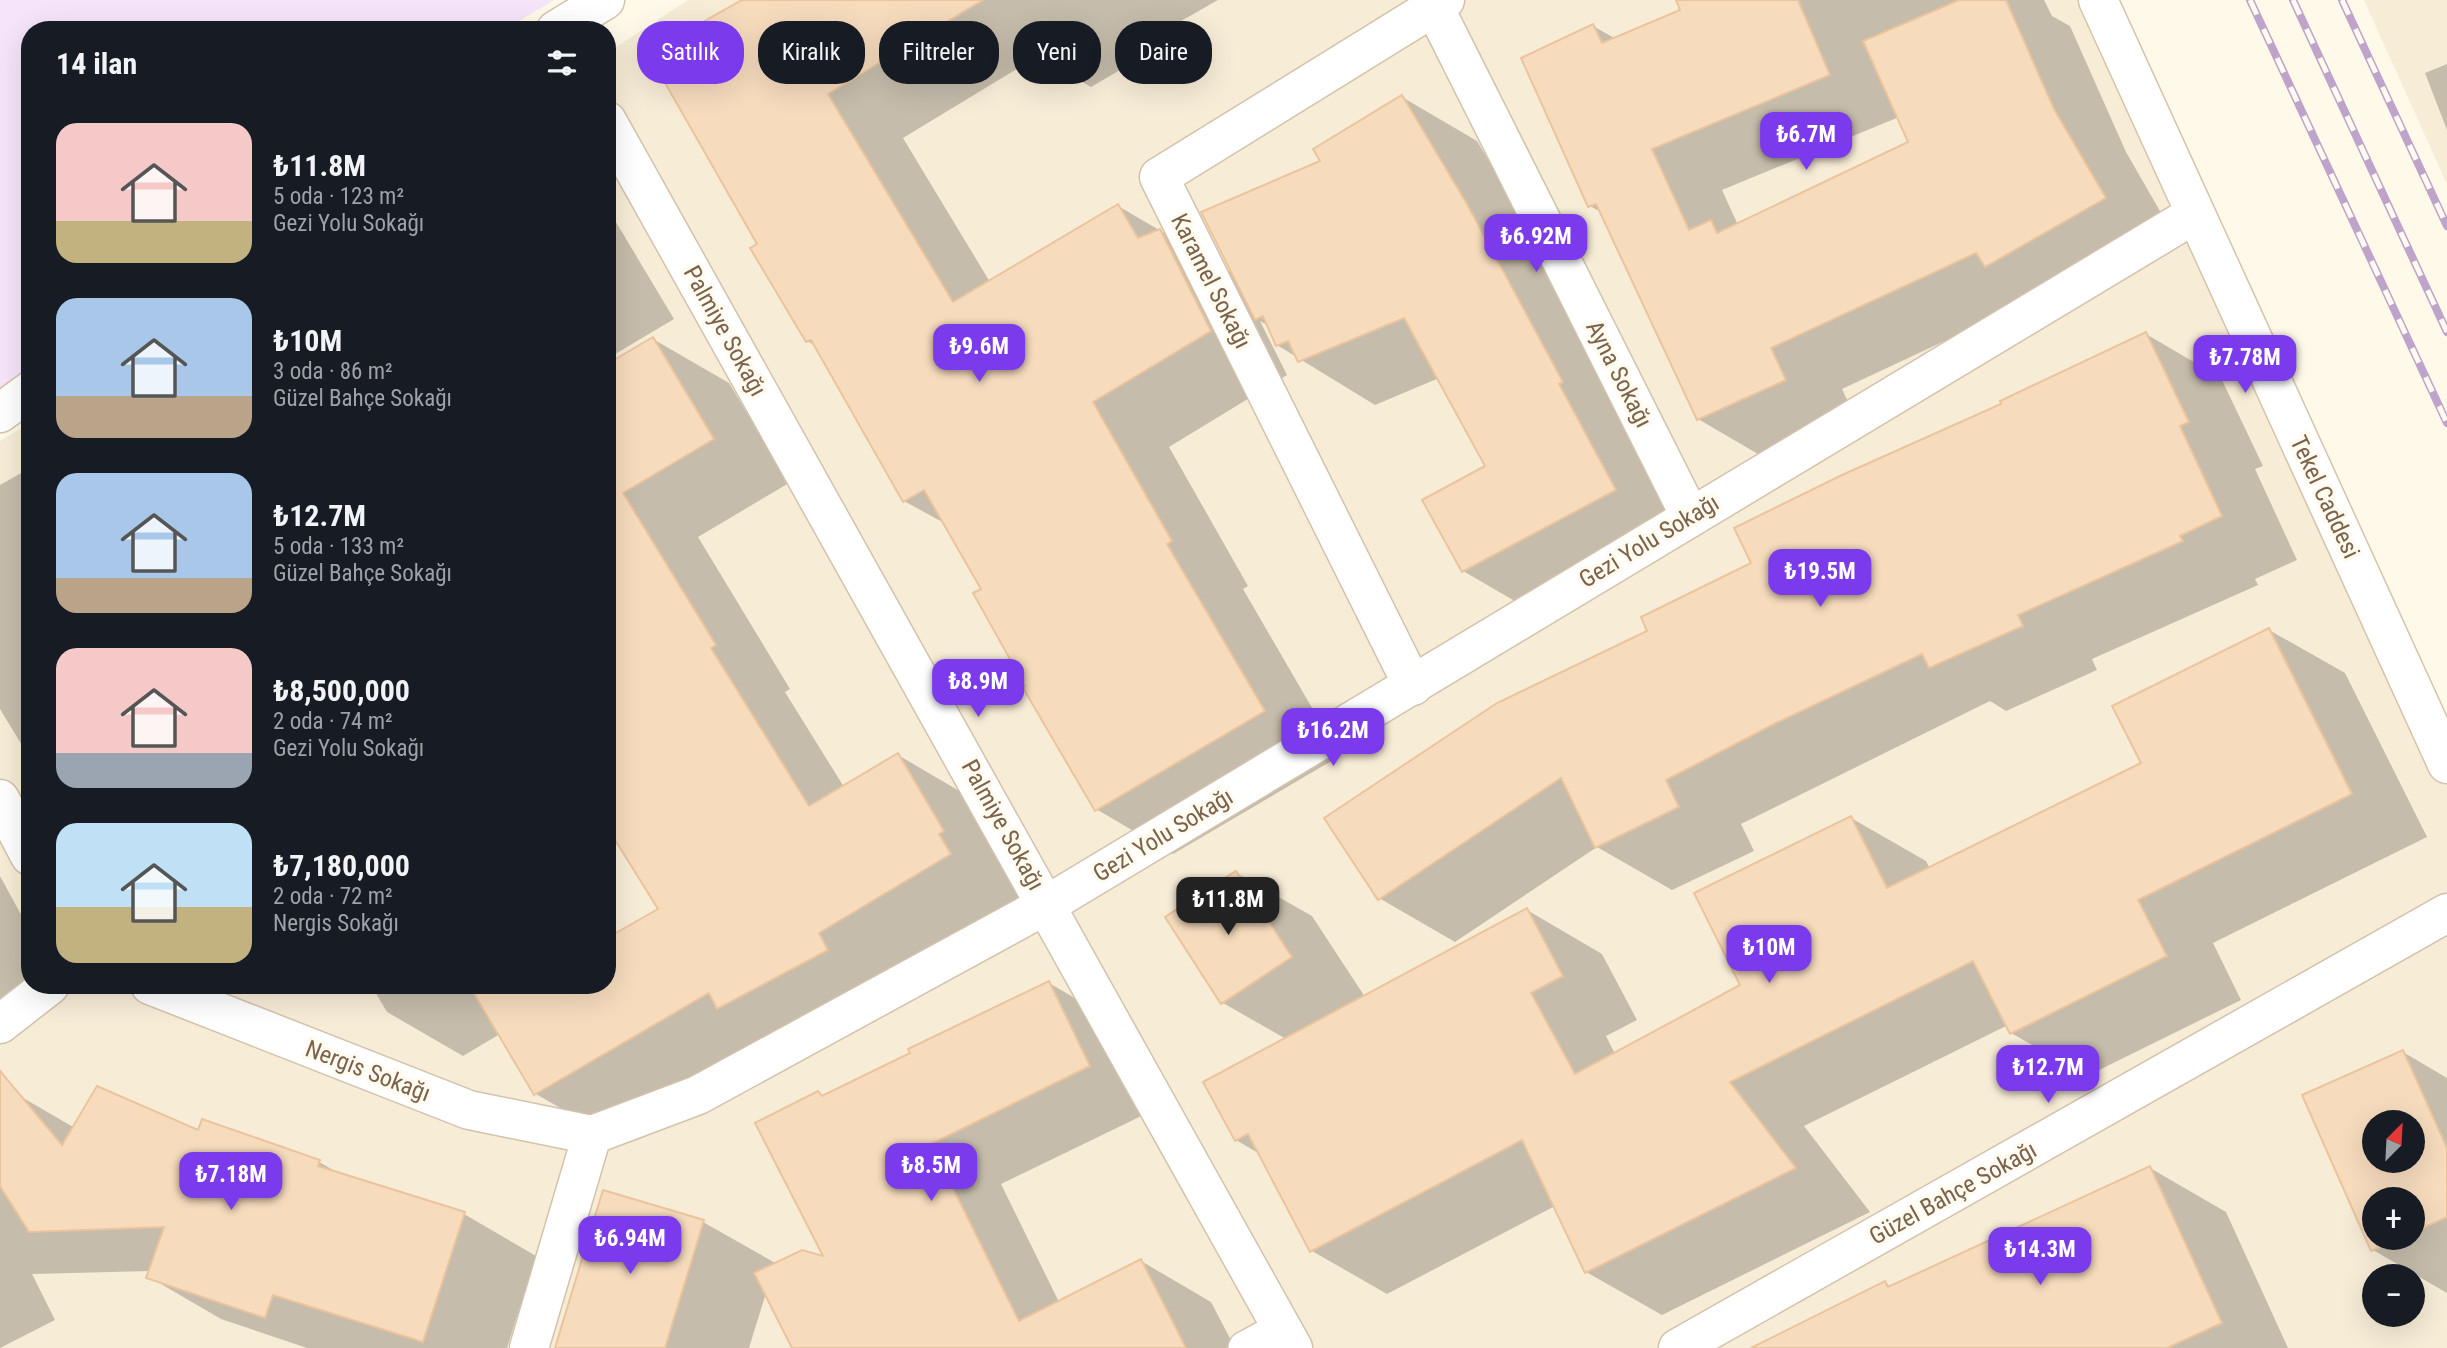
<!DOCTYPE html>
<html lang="tr">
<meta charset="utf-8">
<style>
:root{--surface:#171b24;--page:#20242c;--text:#f1f3f6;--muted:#9ea1a6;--accent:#7c3aed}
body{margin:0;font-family:"Roboto Condensed",sans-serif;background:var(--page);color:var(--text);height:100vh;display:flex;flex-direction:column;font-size:26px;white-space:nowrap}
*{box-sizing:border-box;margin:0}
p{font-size:23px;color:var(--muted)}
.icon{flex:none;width:38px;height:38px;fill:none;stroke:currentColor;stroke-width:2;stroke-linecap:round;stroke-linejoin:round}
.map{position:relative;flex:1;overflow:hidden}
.drawer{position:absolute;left:21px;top:21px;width:595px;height:973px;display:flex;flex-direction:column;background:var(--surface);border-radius:28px;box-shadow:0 7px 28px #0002}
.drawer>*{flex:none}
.banner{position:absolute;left:637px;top:21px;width:665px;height:63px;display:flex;gap:14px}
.needle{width:46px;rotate:24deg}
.fabs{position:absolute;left:2362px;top:1110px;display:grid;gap:14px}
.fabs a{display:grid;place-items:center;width:63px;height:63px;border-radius:50%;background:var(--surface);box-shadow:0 7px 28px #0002;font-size:35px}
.price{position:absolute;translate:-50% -60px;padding:0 16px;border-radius:14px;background:var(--accent);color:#fff;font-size:23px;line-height:46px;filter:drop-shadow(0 2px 4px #0008)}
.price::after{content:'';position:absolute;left:50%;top:42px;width:21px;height:16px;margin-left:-10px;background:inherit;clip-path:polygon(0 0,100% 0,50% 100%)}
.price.selected{background:#222;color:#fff}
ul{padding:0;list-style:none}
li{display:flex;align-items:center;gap:21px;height:175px;padding:0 35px}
li span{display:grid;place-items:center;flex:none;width:196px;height:140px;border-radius:21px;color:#555}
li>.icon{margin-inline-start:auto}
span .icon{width:84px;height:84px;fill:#fffc;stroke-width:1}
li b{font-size:30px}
h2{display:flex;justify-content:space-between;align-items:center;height:84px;padding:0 35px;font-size:30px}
.pill{padding:0 24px;border-radius:28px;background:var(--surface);box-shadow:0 7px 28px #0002;font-size:24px;line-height:63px}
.pill.selected{background:var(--accent);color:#fff}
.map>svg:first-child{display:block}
.residential{fill:#f7ecd6;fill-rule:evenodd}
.education{fill:#f6e4fb}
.shadow{fill:#0003;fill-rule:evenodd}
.building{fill:#f6dbbd;stroke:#ebc49c;stroke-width:2;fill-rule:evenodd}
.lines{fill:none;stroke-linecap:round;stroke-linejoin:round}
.lane-casing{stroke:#d3c2ac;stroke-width:36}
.street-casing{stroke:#d3c2ac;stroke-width:41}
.secondary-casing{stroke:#d6c3a9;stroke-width:41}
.lane{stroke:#fff;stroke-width:33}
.street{stroke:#fff;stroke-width:38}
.secondary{stroke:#fff;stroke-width:38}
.rail-casing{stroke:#bea4cb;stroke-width:8}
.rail{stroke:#fffbf0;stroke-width:5;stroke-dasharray:16;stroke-linecap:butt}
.labels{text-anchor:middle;stroke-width:7;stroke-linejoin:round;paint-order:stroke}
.street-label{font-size:24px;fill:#7c6249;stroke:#fffbf0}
</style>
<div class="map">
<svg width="2447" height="1348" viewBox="0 0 2447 1348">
<rect width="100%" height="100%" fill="#fef9e8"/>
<g class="residential">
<path d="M 688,0 L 2088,0 L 2447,772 L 2447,1348 L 0,1348 L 0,441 L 30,423 L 30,985 L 607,985 L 607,53 ZM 2375,1122 L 2413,1122 L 2413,1160 L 2375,1160 ZM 2375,1199 L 2413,1199 L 2413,1237 L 2375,1237 ZM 2375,1276 L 2413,1276 L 2413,1314 L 2375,1314 Z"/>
<path d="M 2364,0 L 2447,0 L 2447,184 Z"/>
</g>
<path class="education" d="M 0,0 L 554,0 L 504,30 L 30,30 L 30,377 L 0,400 Z"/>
<g class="shadow">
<path d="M 745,0 L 1218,0 L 1174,25 L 1180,35 L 1091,87 L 1038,56 L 903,138 L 990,282 L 1118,206 L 1233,273 L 1323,162 L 1402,97 L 1477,141 L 1542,249 L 1691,533 L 1539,615 L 1463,571 L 1487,467 L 1439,378 L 1375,405 L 1277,345 L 1269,326 L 1260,321 L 1287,375 L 1169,447 L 1248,586 L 1243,589 L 1340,756 L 1173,854 L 1096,809 L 1028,687 L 983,590 L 946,524 L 904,501 L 816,346 L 807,341 L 760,244 Z"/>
<path d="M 1677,0 L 2044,0 L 2052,16 L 2070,26 L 2126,152 L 2176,239 L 2039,297 L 1842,389 L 1857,421 L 1770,461 L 1698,419 L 1603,213 L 1590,206 L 1593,26 L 1616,39 L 1682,11 ZM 1899,117 L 1910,143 L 1738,225 L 1722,190 Z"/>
<path d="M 2447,64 L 2447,130 L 2425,73 Z"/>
<path d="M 607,207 L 674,319 L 607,359 Z"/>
<path d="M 2146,334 L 2221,378 L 2263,466 L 2255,469 L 2297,560 L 2255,579 L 2258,585 L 2092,659 L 2097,670 L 2006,711 L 1990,701 L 1741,824 L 1754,851 L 1672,890 L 1597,847 L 1455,942 L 1379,898 L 1650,632 L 2003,404 Z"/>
<path d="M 653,339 L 729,383 L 789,483 L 698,537 L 790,689 L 785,692 L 844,787 L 898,755 L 973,799 L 1026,898 L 611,1137 L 536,1094 L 500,1034 L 463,1056 L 387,1012 L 371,985 L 607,985 L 660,909 L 607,366 Z"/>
<path d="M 30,468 L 30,751 L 23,747 L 0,709 L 0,485 Z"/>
<path d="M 2269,630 L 2345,673 L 2427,837 L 2213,943 L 2241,1000 L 2087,1076 L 2011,1033 L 2008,1025 L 1804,1126 L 1870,1212 L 1662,1315 L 1586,1272 L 1555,1206 L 1387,1294 L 1312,1251 L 1260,1154 L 1236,1140 L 1286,1039 L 1223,1003 L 1236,873 L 1312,916 L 1365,997 L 1527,910 L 1602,954 L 1637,1020 L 1606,1036 L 1615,1054 L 1742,986 L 1851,818 L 1926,861 L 1930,869 L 2143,763 Z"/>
<path d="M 0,876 L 30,931 L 30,985 L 0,1018 Z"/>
<path d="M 1049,983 L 1119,1024 L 1160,1107 L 1001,1184 L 1059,1302 L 1141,1261 L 1211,1302 L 1235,1348 L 794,1348 L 766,1293 L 749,1348 L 557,1348 L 703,1222 L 777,1264 L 826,1259 L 818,1093 L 825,1097 Z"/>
<path d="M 2403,1052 L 2447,1078 L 2447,1293 L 2373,1250 L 2304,1096 ZM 2375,1122 L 2413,1122 L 2413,1160 L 2375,1160 ZM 2375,1199 L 2413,1199 L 2413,1237 L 2375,1237 Z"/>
<path d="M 18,1095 L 75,1128 L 199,1133 L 319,1162 L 342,1175 L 464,1214 L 536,1256 L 507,1348 L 307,1348 L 221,1319 L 149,1277 L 151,1271 L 32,1274 L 55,1320 L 0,1348 L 0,1107 Z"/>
<path d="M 2150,1168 L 2226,1212 L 2288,1348 L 1821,1348 L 1885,1283 L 1891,1287 Z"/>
</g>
<g class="building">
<path d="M 742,0 L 983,0 L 828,94 L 953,302 L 1118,204 L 1138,238 L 1160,229 L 1211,331 L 1093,402 L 1172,541 L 1167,544 L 1265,711 L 1095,811 L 1023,688 L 1025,686 L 973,593 L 981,589 L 924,490 L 903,502 L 811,340 L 806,342 L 750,248 L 757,244 L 648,53 Z"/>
<path d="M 1676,0 L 1798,0 L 1830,75 L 1652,149 L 1689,230 L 1711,220 L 1717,233 L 1908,142 L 1863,41 L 1959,0 L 2006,0 L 2054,109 L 2106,198 L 1985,267 L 1976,253 L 1771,348 L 1786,380 L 1697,420 L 1596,204 L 1588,207 L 1521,58 L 1593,24 L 1602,43 L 1680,10 Z"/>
<path d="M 1402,95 L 1467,204 L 1563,382 L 1559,384 L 1616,490 L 1462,572 L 1422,500 L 1485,466 L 1404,318 L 1298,362 L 1288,341 L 1276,346 L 1263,316 L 1255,320 L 1201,212 L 1320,161 L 1313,149 Z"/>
<path d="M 2146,332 L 2189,422 L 2180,426 L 2222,516 L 2180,536 L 2183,541 L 2018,615 L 2023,626 L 1929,668 L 1922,654 L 1776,723 L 1666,780 L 1679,807 L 1595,848 L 1561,778 L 1378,900 L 1324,818 L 1497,703 L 1647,631 L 1641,617 L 1751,563 L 1734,528 L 1842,475 L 2001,404 L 2000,401 Z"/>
<path d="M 653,337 L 714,439 L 623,493 L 716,645 L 711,648 L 809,806 L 898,753 L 944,831 L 939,834 L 951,854 L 819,933 L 828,950 L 717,1009 L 709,993 L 534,1095 L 469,985 L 607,985 L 607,938 L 658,909 L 607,827 L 607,364 Z"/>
<path d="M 2269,628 L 2352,794 L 2138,900 L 2167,956 L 2010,1034 L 1973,961 L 1730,1082 L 1796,1168 L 1585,1273 L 1522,1140 L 1310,1252 L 1248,1134 L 1235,1141 L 1203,1082 L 1527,908 L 1563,976 L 1531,993 L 1575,1074 L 1740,985 L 1694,893 L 1851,816 L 1887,888 L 2141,763 L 2112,706 Z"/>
<path d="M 1236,871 L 1292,957 L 1221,1004 L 1165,917 Z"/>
<path d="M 1049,981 L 1090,1066 L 931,1144 L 1019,1321 L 1141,1259 L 1186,1348 L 792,1348 L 754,1273 L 802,1250 L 823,1256 L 755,1123 L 818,1091 L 822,1096 L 910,1053 L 908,1049 Z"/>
<path d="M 2403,1050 L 2447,1148 L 2447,1217 L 2413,1233 L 2413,1199 L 2375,1199 L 2375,1237 L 2403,1237 L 2371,1251 L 2302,1095 ZM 2375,1122 L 2413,1122 L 2413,1160 L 2375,1160 Z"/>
<path d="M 0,1071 L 62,1145 L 97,1086 L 198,1130 L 202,1119 L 320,1160 L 318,1166 L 465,1212 L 423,1342 L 273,1295 L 265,1318 L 146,1278 L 164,1227 L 29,1232 L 0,1186 Z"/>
<path d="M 2150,1166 L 2222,1323 L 2167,1348 L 1751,1348 L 1885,1281 L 1888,1287 Z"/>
<path d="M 603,1190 L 704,1220 L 665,1348 L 555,1348 Z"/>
</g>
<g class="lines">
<defs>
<path id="lane" d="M 1245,1348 L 1282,1328"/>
<g id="street">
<path d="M 1434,7 L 1690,516"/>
<path d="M 607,121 L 1293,1348"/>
<path d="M 1413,686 L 1159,177 L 1445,0"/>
<path d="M 0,799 L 30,856"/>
<path d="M 150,985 L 469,1110 L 592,1135"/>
<path d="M 0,1024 L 50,985"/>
<path d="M 529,1348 L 592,1135 L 698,1095 L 1048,904 L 2195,214"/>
<path d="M 1678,1348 L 2447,913"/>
</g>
<g id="secondary">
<path d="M 2098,0 L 2447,764"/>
<path d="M 556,30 L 605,0"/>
<path d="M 0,413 L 30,391"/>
</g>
</defs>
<use href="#lane" class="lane-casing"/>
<use href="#street" class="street-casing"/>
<use href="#secondary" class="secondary-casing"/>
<use href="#lane" class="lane"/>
<use href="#street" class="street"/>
<use href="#secondary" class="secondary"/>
<defs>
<g id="rail">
<path d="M 2250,0 L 2447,423"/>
<path d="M 2293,0 L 2447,332"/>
<path d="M 2342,0 L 2447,226"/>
</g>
</defs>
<use href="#rail" class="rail-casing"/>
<use href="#rail" class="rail"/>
</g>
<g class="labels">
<g class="street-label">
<text transform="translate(1211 281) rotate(63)" y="8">Karamel Sokağı</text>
<text transform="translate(725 331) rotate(61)" y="8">Palmiye Sokağı</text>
<text transform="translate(1619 374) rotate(63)" y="8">Ayna Sokağı</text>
<text transform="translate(2325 497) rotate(65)" y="8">Tekel Caddesi</text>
<text transform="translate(1649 541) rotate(-31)" y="8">Gezi Yolu Sokağı</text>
<text transform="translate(1003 825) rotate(61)" y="8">Palmiye Sokağı</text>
<text transform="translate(1163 835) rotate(-31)" y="8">Gezi Yolu Sokağı</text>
<text transform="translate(368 1071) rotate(21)" y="8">Nergis Sokağı</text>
<text transform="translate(1953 1193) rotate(-29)" y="8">Güzel Bahçe Sokağı</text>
</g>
</g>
</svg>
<div class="fabs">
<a><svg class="needle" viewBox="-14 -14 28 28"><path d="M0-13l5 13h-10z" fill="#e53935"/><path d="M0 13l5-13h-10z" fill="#9ea1a6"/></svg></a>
<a>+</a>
<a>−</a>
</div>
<b class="price" style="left:1806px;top:172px">₺6.7M</b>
<b class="price" style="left:1536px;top:274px">₺6.92M</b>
<b class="price" style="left:979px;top:384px">₺9.6M</b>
<b class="price" style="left:2245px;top:395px">₺7.78M</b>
<b class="price" style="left:1820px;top:609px">₺19.5M</b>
<b class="price" style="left:978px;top:719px">₺8.9M</b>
<b class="price" style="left:1333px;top:768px">₺16.2M</b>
<b class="price selected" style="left:1228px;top:937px">₺11.8M</b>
<b class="price" style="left:1769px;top:985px">₺10M</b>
<b class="price" style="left:2048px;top:1105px">₺12.7M</b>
<b class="price" style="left:931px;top:1203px">₺8.5M</b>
<b class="price" style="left:231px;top:1212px">₺7.18M</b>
<b class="price" style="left:630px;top:1276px">₺6.94M</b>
<b class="price" style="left:2040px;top:1287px">₺14.3M</b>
<div class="banner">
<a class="pill selected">Satılık</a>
<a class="pill">Kiralık</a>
<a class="pill">Filtreler</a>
<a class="pill">Yeni</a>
<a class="pill">Daire</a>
</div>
<section class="drawer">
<h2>14 ilan<svg class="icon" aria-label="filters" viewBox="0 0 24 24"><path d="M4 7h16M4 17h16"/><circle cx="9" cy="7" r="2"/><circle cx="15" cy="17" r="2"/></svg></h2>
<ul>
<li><span style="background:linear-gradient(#f6c9c9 70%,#c2b280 0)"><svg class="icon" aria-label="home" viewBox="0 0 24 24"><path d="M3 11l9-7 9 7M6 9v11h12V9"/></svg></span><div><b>₺11.8M</b><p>5 oda · 123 m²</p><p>Gezi Yolu Sokağı</p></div></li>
<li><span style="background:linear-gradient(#a9c7e8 70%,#b9a48a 0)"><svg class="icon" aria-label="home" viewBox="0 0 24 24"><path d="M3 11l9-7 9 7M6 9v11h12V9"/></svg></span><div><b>₺10M</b><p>3 oda · 86 m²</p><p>Güzel Bahçe Sokağı</p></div></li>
<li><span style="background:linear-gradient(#a9c7e8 75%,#b9a48a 0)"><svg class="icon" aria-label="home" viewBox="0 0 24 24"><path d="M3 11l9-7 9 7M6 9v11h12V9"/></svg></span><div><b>₺12.7M</b><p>5 oda · 133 m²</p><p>Güzel Bahçe Sokağı</p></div></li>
<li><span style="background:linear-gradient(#f6c9c9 75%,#9aa5b1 0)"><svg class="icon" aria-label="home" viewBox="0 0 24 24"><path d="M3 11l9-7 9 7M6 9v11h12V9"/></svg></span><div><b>₺8,500,000</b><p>2 oda · 74 m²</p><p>Gezi Yolu Sokağı</p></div></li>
<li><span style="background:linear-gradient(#bfe0f5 60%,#c2b280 0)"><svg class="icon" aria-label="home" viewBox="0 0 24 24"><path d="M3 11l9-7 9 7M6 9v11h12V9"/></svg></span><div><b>₺7,180,000</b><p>2 oda · 72 m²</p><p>Nergis Sokağı</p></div></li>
</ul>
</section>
</div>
